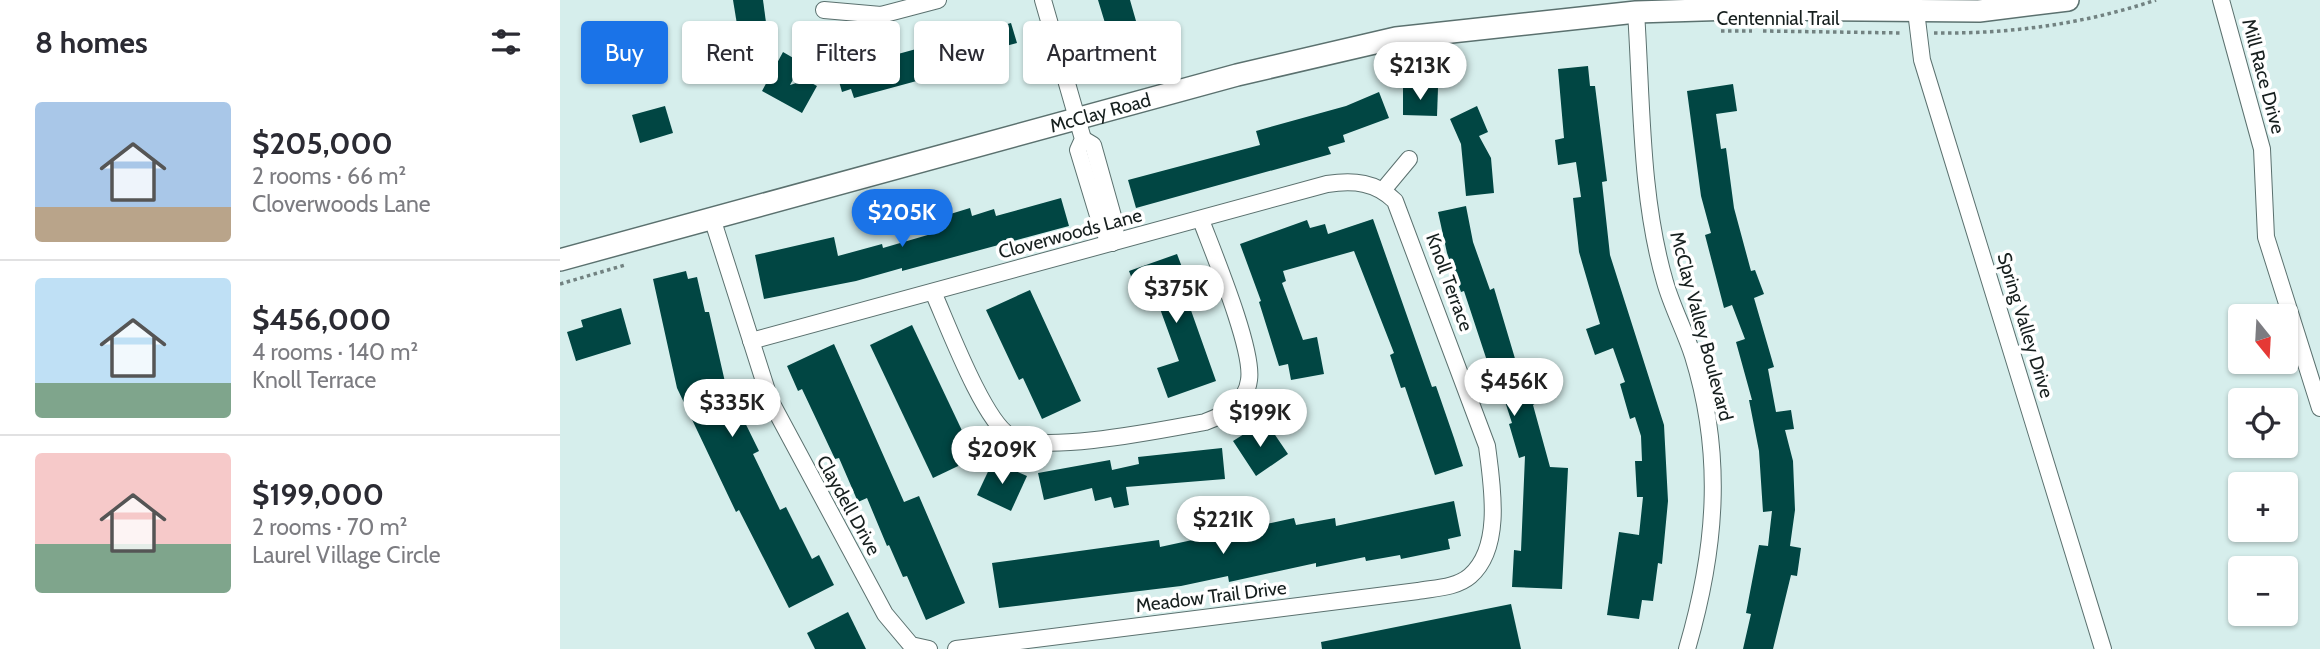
<!DOCTYPE html>
<meta charset="utf-8">
<style>
:root{--surface:#fff;--page:#f2f2f3;--text:#2b2b33;--muted:#7c7c81;--line:#e1e1e2;--accent:#1a73e8}
body{margin:0;font-family:Cabin,sans-serif;background:var(--page);color:var(--text);height:100vh;display:flex;flex-direction:column;font-size:26px;white-space:nowrap}
*{box-sizing:border-box;margin:0}
p{font-size:23px;color:var(--muted)}
.icon{flex:none;width:38px;height:38px;fill:none;stroke:currentColor;stroke-width:2;stroke-linecap:round;stroke-linejoin:round}
.map{position:relative;flex:1;overflow:hidden}
.drawer{display:flex;flex-direction:column;background:var(--surface);width:560px}
.drawer>*{flex:none}
.hud{position:absolute;left:21px;top:21px;width:665px;height:63px;display:flex;gap:14px}
.needle{width:46px;rotate:162deg}
.tools{position:absolute;left:1668px;top:304px;display:grid;gap:14px}
.tools a{display:grid;place-items:center;width:70px;height:70px;border-radius:7px;background:var(--surface);box-shadow:0 2px 5px #0004;font-size:35px}
.price{position:absolute;translate:-50% -60px;padding:0 16px;border-radius:24px;background:#fff;color:#222;font-size:23px;line-height:46px;filter:drop-shadow(0 2px 4px #0008)}
.price::after{content:'';position:absolute;left:50%;top:42px;width:21px;height:16px;margin-left:-10px;background:inherit;clip-path:polygon(0 0,100% 0,50% 100%)}
.price.current{background:var(--accent);color:#fff}
ul{padding:0;list-style:none}
li{display:flex;align-items:center;gap:21px;height:175px;padding:0 35px}
li+li{border-top:2px solid var(--line)}
li span{display:grid;place-items:center;flex:none;width:196px;height:140px;border-radius:7px;color:#555}
li>.icon{margin-inline-start:auto}
span .icon{width:84px;height:84px;fill:#fffc;stroke-width:1}
li b{font-size:30px}
h2{display:flex;justify-content:space-between;align-items:center;height:84px;padding:0 35px;font-size:30px}
.chip{padding:0 24px;border-radius:7px;background:var(--surface);box-shadow:0 2px 5px #0004;font-size:24px;line-height:63px}
.chip.current{background:var(--accent);color:#fff}
main{display:flex;flex:1;min-height:0}
.map>svg:first-child{display:block}
.building{fill:#014643}
.lines{fill:none;stroke-linecap:round;stroke-linejoin:round}
.street-casing{stroke:#5b716f;stroke-width:18}
.secondary-casing{stroke:#5b716f;stroke-width:24}
.path{stroke:#728281;stroke-width:3.5;stroke-dasharray:3.5 3.5;stroke-linecap:butt}
.street{stroke:#fff;stroke-width:16}
.secondary{stroke:#fff;stroke-width:21}
.labels{text-anchor:middle;stroke-width:7;stroke-linejoin:round;paint-order:stroke}
.street-label{font-size:19px;fill:#161f1e;stroke:#fff}
</style>
<main>
<section class="drawer">
<h2>8 homes<svg class="icon" aria-label="filters" viewBox="0 0 24 24"><path d="M4 7h16M4 17h16"/><circle cx="9" cy="7" r="2"/><circle cx="15" cy="17" r="2"/></svg></h2>
<ul>
<li><span style="background:linear-gradient(#a9c7e8 75%,#b9a48a 0)"><svg class="icon" aria-label="home" viewBox="0 0 24 24"><path d="M3 11l9-7 9 7M6 9v11h12V9"/></svg></span><div><b>$205,000</b><p>2 rooms · 66 m²</p><p>Cloverwoods Lane</p></div></li>
<li><span style="background:linear-gradient(#bfe0f5 75%,#7fa58c 0)"><svg class="icon" aria-label="home" viewBox="0 0 24 24"><path d="M3 11l9-7 9 7M6 9v11h12V9"/></svg></span><div><b>$456,000</b><p>4 rooms · 140 m²</p><p>Knoll Terrace</p></div></li>
<li><span style="background:linear-gradient(#f6c9c9 65%,#7fa58c 0)"><svg class="icon" aria-label="home" viewBox="0 0 24 24"><path d="M3 11l9-7 9 7M6 9v11h12V9"/></svg></span><div><b>$199,000</b><p>2 rooms · 70 m²</p><p>Laurel Village Circle</p></div></li>
</ul>
</section>
<div class="map">
<svg width="1760" height="649" viewBox="0 0 1760 649">
<rect width="100%" height="100%" fill="#d6eeec"/>
<g class="building">
<path d="M 173,0 L 203,0 L 209,45 L 181,49 Z"/>
<path d="M 538,0 L 570,0 L 580,35 L 538,48 L 532,26 L 545,23 Z"/>
<path d="M 451,23 L 457,43 L 442,47 L 445,57 L 294,98 L 291,89 L 282,92 L 276,71 Z"/>
<path d="M 223,52 L 242,63 L 230,85 L 246,80 L 257,86 L 242,113 L 202,91 Z"/>
<path d="M 1028,66 L 1030,86 L 1035,86 L 1047,181 L 1042,182 L 1050,255 L 1104,425 L 1108,501 L 1102,564 L 1098,563 L 1093,601 L 1082,600 L 1079,619 L 1047,615 L 1059,532 L 1079,535 L 1083,497 L 1077,497 L 1075,461 L 1082,461 L 1081,436 L 1075,417 L 1070,419 L 1060,384 L 1065,382 L 1053,348 L 1035,355 L 1026,329 L 1040,324 L 1019,252 L 1013,198 L 1021,197 L 1016,162 L 998,165 L 995,140 L 1004,138 L 998,69 Z"/>
<path d="M 1173,84 L 1177,111 L 1156,114 L 1161,149 L 1166,148 L 1174,208 L 1191,271 L 1195,270 L 1204,294 L 1194,298 L 1214,367 L 1208,369 L 1216,412 L 1231,410 L 1234,429 L 1225,430 L 1233,461 L 1235,510 L 1230,546 L 1241,548 L 1237,576 L 1231,575 L 1213,649 L 1183,649 L 1191,614 L 1186,613 L 1199,545 L 1208,546 L 1212,511 L 1203,512 L 1199,451 L 1189,400 L 1192,400 L 1176,342 L 1185,339 L 1172,305 L 1164,308 L 1145,235 L 1151,233 L 1141,196 L 1127,91 Z"/>
<path d="M 843,88 L 878,88 L 877,116 L 843,115 Z"/>
<path d="M 819,92 L 829,118 L 783,135 L 785,142 L 768,147 L 771,154 L 576,208 L 568,180 L 700,145 L 696,131 L 786,106 Z"/>
<path d="M 105,106 L 113,133 L 80,143 L 72,115 Z"/>
<path d="M 917,106 L 928,132 L 919,136 L 931,158 L 934,193 L 906,196 L 901,144 L 890,119 Z"/>
<path d="M 501,198 L 509,226 L 342,271 L 342,268 L 296,281 L 204,299 L 195,255 L 274,237 L 278,256 L 322,244 L 323,248 L 378,232 L 374,219 L 410,208 L 412,216 L 434,209 L 436,216 Z"/>
<path d="M 906,206 L 913,242 L 930,290 L 934,288 L 959,372 L 965,370 L 976,403 L 973,405 L 990,467 L 1008,468 L 1002,589 L 952,587 L 954,550 L 961,551 L 965,456 L 959,458 L 949,424 L 952,423 L 935,371 L 931,373 L 904,291 L 901,292 L 887,253 L 878,212 Z"/>
<path d="M 813,219 L 872,387 L 876,386 L 894,438 L 903,466 L 875,475 L 845,387 L 841,388 L 830,355 L 834,353 L 794,251 L 723,271 L 726,281 L 722,283 L 743,340 L 757,337 L 764,374 L 731,380 L 728,364 L 719,366 L 699,302 L 701,301 L 680,244 L 747,220 L 750,228 L 765,224 L 768,234 Z"/>
<path d="M 617,254 L 628,283 L 622,285 L 656,381 L 608,398 L 597,368 L 619,361 L 595,295 L 580,300 L 569,271 Z"/>
<path d="M 126,271 L 128,279 L 137,277 L 145,312 L 149,312 L 165,382 L 199,451 L 193,454 L 220,510 L 226,507 L 252,559 L 259,555 L 274,585 L 229,608 L 179,510 L 176,512 L 117,388 L 93,279 Z"/>
<path d="M 470,290 L 521,401 L 482,419 L 463,378 L 459,380 L 426,310 Z"/>
<path d="M 61,308 L 71,344 L 16,361 L 7,332 L 23,327 L 21,320 Z"/>
<path d="M 352,325 L 415,458 L 373,478 L 310,345 Z"/>
<path d="M 274,344 L 344,502 L 359,496 L 405,603 L 366,620 L 347,576 L 343,577 L 329,545 L 327,546 L 307,498 L 298,502 L 279,458 L 275,459 L 242,389 L 238,391 L 227,366 Z"/>
<path d="M 709,426 L 728,454 L 696,476 L 673,441 L 695,427 L 699,433 Z"/>
<path d="M 662,448 L 665,479 L 566,487 L 569,505 L 554,508 L 551,497 L 535,501 L 532,488 L 484,500 L 478,473 L 550,460 L 552,470 L 579,464 L 578,457 Z"/>
<path d="M 433,461 L 467,476 L 451,511 L 417,495 Z"/>
<path d="M 894,501 L 901,536 L 888,539 L 890,549 L 841,559 L 840,555 L 806,561 L 805,557 L 756,567 L 756,563 L 669,582 L 668,576 L 621,586 L 439,608 L 432,563 L 599,540 L 600,547 L 734,518 L 736,525 L 775,518 L 776,526 Z"/>
<path d="M 951,604 L 961,649 L 762,649 L 761,642 Z"/>
<path d="M 288,612 L 306,649 L 255,649 L 247,633 Z"/>
</g>
<g class="lines">
<defs>
<g id="street">
<path d="M 483,0 L 523,139 L 518,150 L 542,229 L 552,243"/>
<path d="M 1661,0 L 1702,149 L 1706,237 L 1760,408"/>
<path d="M 264,10 L 321,15 L 378,0"/>
<path d="M 1356,11 L 1362,60 L 1543,649"/>
<path d="M 1076,12 C 1082,101 1080,196 1105,282 C 1112,307 1125,331 1133,356 C 1164,456 1156,550 1127,649"/>
<path d="M 523,139 L 533,145 L 556,227 L 552,243"/>
<path d="M 824,189 L 849,159"/>
<path d="M 152,218 L 210,400 L 325,614 L 351,645 L 369,649"/>
<path d="M 373,292 C 387,323 423,420 450,436 C 481,455 606,429 645,422 C 664,415 686,404 689,380 C 694,350 653,252 641,220"/>
<path d="M 191,341 L 767,184 C 794,180 816,182 835,201 L 927,446 C 932,485 943,547 910,576 C 896,588 874,588 858,591 L 396,649"/>
</g>
<g id="secondary">
<path id="s1" d="M 0,260 L 677,75 L 836,38 L 1076,12 L 1174,9 L 1419,11 L 1508,0"/>
</g>
</defs>
<use href="#street" class="street-casing"/>
<use href="#secondary" class="secondary-casing"/>
<g class="path">
<path d="M 1161,31 L 1192,31"/>
<path d="M 1203,31 L 1342,33"/>
<path d="M 1374,33 C 1450,34 1524,24 1596,0"/>
<path d="M 0,284 L 65,265"/>
</g>
<use href="#street" class="street"/>
<use href="#secondary" class="secondary"/>
</g>
<g class="labels">
<g class="street-label">
<text x="1218" y="25">Centennial Trail</text>
<text transform="translate(1704 76) rotate(75)" y="7">Mill Race Drive</text>
<text dy="7" stroke="none"><textPath href="#s1" startOffset="560">McClay Road</textPath></text>
<text transform="translate(510 233) rotate(-15)" y="7">Cloverwoods Lane</text>
<text transform="translate(890 282) rotate(70)" y="7">Knoll Terrace</text>
<text transform="translate(1466 325) rotate(73)" y="7">Spring Valley Drive</text>
<text transform="translate(1142 326) rotate(75)" y="7">McClay Valley Boulevard</text>
<text transform="translate(289 505) rotate(61)" y="7">Claydell Drive</text>
<text transform="translate(651 596) rotate(-7)" y="7">Meadow Trail Drive</text>
</g>
</g>
</svg>
<div class="tools">
<a><svg class="needle" viewBox="-14 -14 28 28"><path d="M0-13l5 13h-10z" fill="#e53935"/><path d="M0 13l5-13h-10z" fill="#7c7c81"/></svg></a>
<a><svg class="icon" aria-label="locate" viewBox="0 0 24 24"><circle cx="12" cy="12" r="6"/><path d="M12 2v4M12 18v4M2 12h4M18 12h4"/></svg></a>
<a>+</a>
<a>−</a>
</div>
<b class="price" style="left:860px;top:102px">$213K</b>
<b class="price current" style="left:342px;top:249px">$205K</b>
<b class="price" style="left:616px;top:325px">$375K</b>
<b class="price" style="left:954px;top:418px">$456K</b>
<b class="price" style="left:172px;top:439px">$335K</b>
<b class="price" style="left:700px;top:449px">$199K</b>
<b class="price" style="left:442px;top:486px">$209K</b>
<b class="price" style="left:663px;top:556px">$221K</b>
<div class="hud">
<a class="chip current">Buy</a>
<a class="chip">Rent</a>
<a class="chip">Filters</a>
<a class="chip">New</a>
<a class="chip">Apartment</a>
</div>
</div>
</main>
